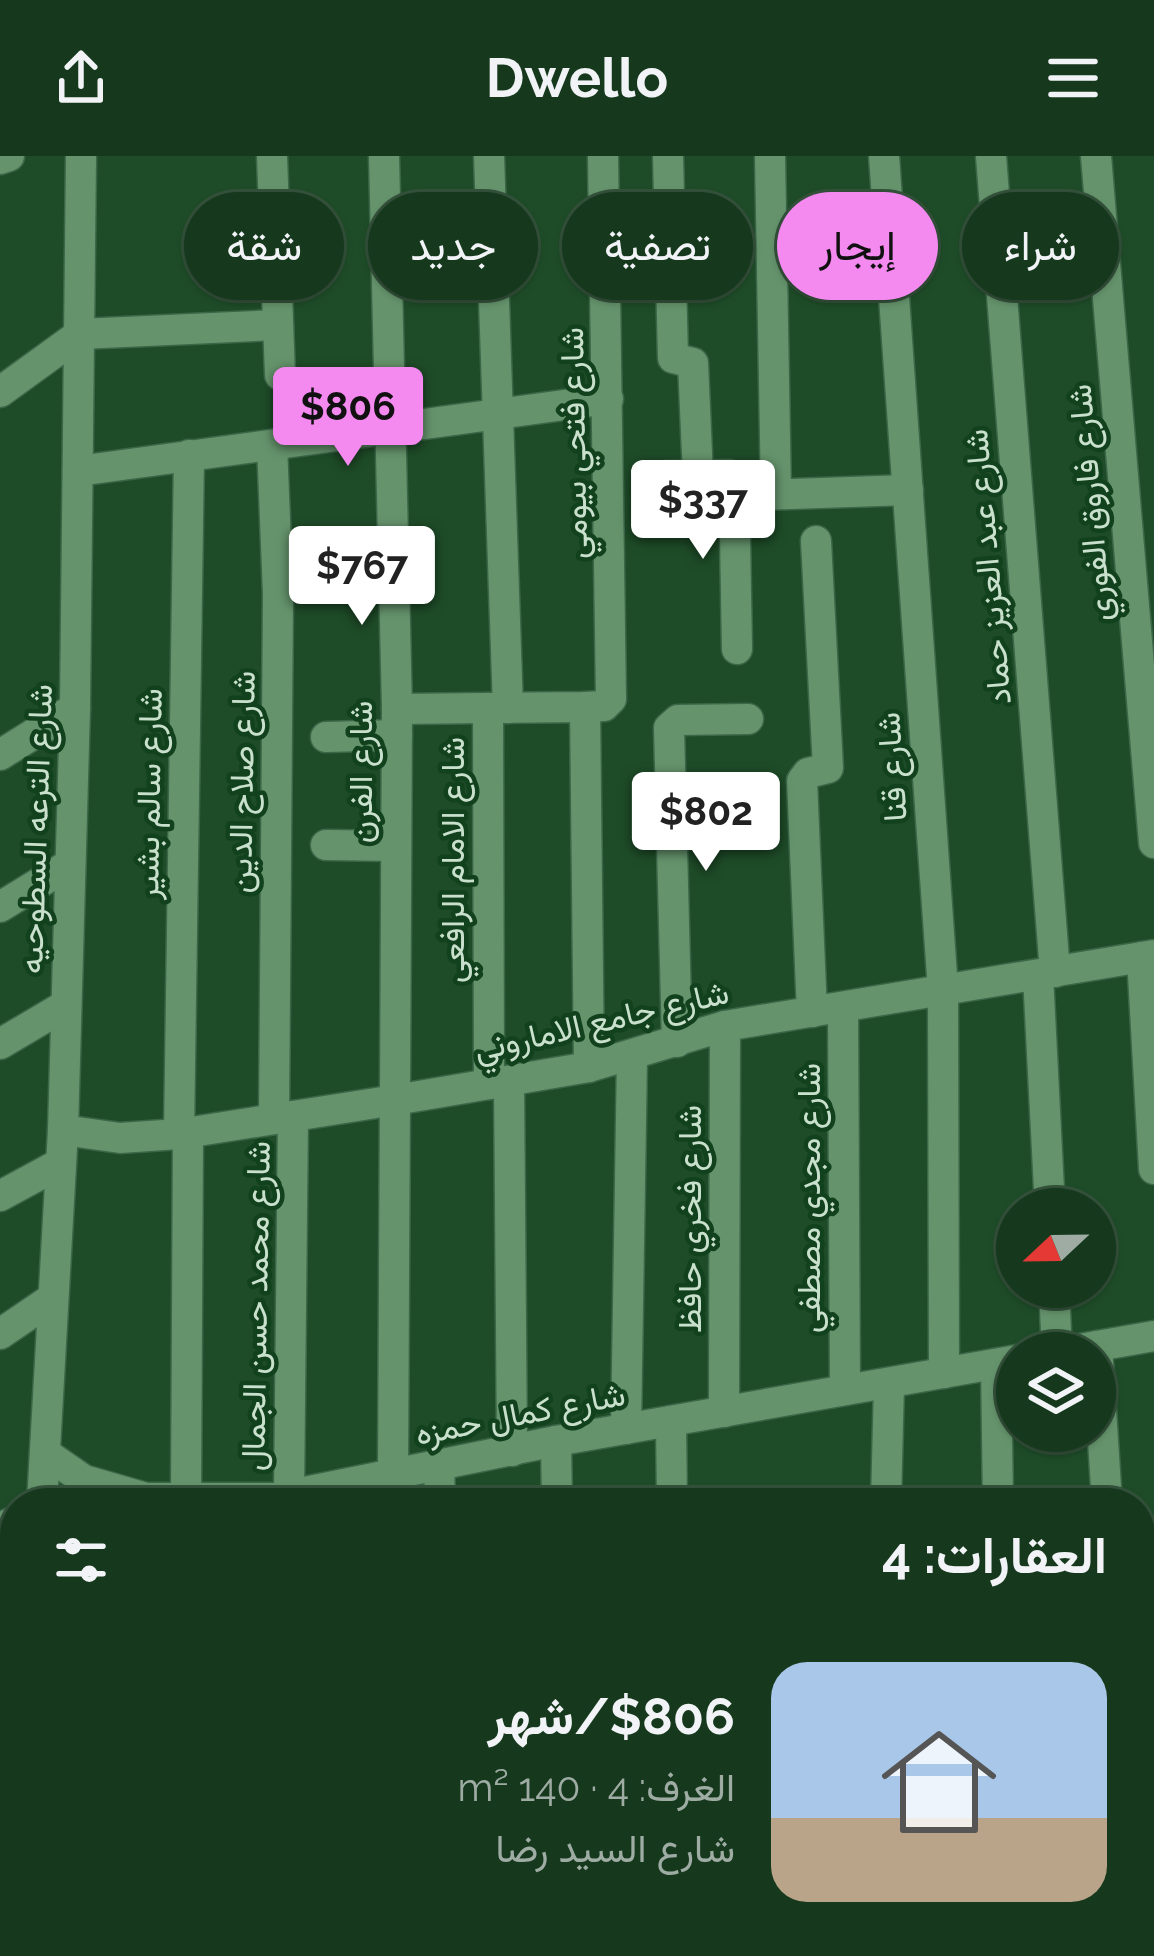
<!DOCTYPE html>
<html lang="ar">
<meta charset="utf-8">
<style>
:root{--surface:#16391e;--page:#23442b;--text:#f1f3f6;--muted:#9eaca4;--line:#35533c;--accent:#f489f0}
body{margin:0;font-family:Raleway,Vazirmatn,sans-serif;background:var(--page);color:var(--text);direction:rtl;height:100vh;display:flex;flex-direction:column;font-size:45px;white-space:nowrap}
*{box-sizing:border-box;margin:0}
p{font-size:39px;color:var(--muted)}
.icon{flex:none;width:66px;height:66px;fill:none;stroke:currentColor;stroke-width:2;stroke-linecap:round;stroke-linejoin:round}
.map{position:relative;flex:1;overflow:hidden;direction:ltr}
.sheet{position:absolute;left:0px;top:1332px;width:1155px;height:468px;display:flex;flex-direction:column;background:var(--surface);border-radius:48px 48px 0 0;box-shadow:0 3px 9px #0004,0 0 0 3px var(--line);direction:rtl}
.sheet>*{flex:none}
.top-card{position:absolute;left:36px;top:36px;width:1083px;height:108px;direction:rtl;display:flex;gap:24px}
.needle{width:78px;rotate:248deg}
.fabs{position:absolute;left:996px;top:1032px;display:grid;gap:24px}
.fabs a{display:grid;place-items:center;width:120px;height:120px;border-radius:50%;background:var(--surface);box-shadow:0 3px 9px #0004,0 0 0 3px var(--line);font-size:60px}
.price{position:absolute;translate:-50% -102px;padding:0 27px;border-radius:12px;background:#fff;color:#222;font-size:39px;line-height:78px;filter:drop-shadow(0 3px 6px #0008)}
.price::after{content:'';position:absolute;left:50%;top:72px;width:36px;height:27px;margin-left:-18px;background:inherit;clip-path:polygon(0 0,100% 0,50% 100%)}
.price.selected{background:var(--accent);color:#111}
ul{padding:0;list-style:none}
li{display:flex;align-items:center;gap:36px;height:300px;padding:0 48px}
li span{display:grid;place-items:center;flex:none;width:336px;height:240px;border-radius:36px;color:#555}
li>.icon{margin-inline-start:auto}
span .icon{width:144px;height:144px;fill:#fffc;stroke-width:1}
li b{font-size:51px}
h2{display:flex;justify-content:space-between;align-items:center;height:144px;padding:0 48px;font-size:51px}
.chip{padding:0 42px;border-radius:54px;background:var(--surface);box-shadow:0 3px 9px #0004,0 0 0 3px var(--line);font-size:42px;line-height:108px}
.chip.selected{background:var(--accent);color:#111}
header{display:flex;justify-content:space-between;align-items:center;height:156px;padding:0 48px;background:var(--surface);font-size:54px;font-weight:700}
.map>svg:first-child{display:block}
.lines{fill:none;stroke-linecap:round;stroke-linejoin:round}
.minor-casing{stroke:#3c6648;stroke-width:33}
.minor{stroke:#65946c;stroke-width:30}
.labels{text-anchor:middle;stroke-width:9;stroke-linejoin:round;paint-order:stroke}
.street-label{font-size:33px;fill:#c9e1cc;stroke:#12411e}
</style>
<header><svg class="icon" aria-label="menu" viewBox="0 0 24 24"><path d="M4 6h16M4 12h16M4 18h16"/></svg>Dwello<svg class="icon" aria-label="share" viewBox="0 0 24 24"><path d="M12 15V3M7 8l5-5 5 5M5 13v7h14v-7"/></svg></header>
<div class="map">
<svg width="1154" height="1800" viewBox="0 0 1154 1800">
<rect width="100%" height="100%" fill="#1e4c28"/>
<g class="lines">
<defs>
<g id="minor">
<path d="M 272,0 L 280,219"/>
<path d="M 384,0 L 397,553 L 393,1318"/>
<path d="M 489,0 L 508,552"/>
<path d="M 668,0 L 673,202 L 693,207 L 698,320"/>
<path d="M 770,0 L 776,338"/>
<path d="M 884,0 L 943,834 L 944,1217"/>
<path d="M 991,0 L 1055,816"/>
<path d="M 1096,0 L 1154,687"/>
<path d="M 0,3 L 9,0"/>
<path d="M 0,236 L 80,178 L 278,169"/>
<path d="M 272,289 L 278,438 L 274,963"/>
<path d="M 78,315 L 608,243"/>
<path d="M 667,320 L 729,319 L 734,323 L 737,493"/>
<path d="M 759,339 L 908,334"/>
<path d="M 585,551 L 589,911"/>
<path d="M 488,552 L 489,928"/>
<path d="M 397,553 L 585,551 L 604,550 L 611,543 L 603,0"/>
<path d="M 326,581 L 397,579"/>
<path d="M 0,599 L 75,552"/>
<path d="M 326,689 L 396,690"/>
<path d="M 0,751 L 70,708"/>
<path d="M 1142,801 L 1154,1013"/>
<path d="M 1038,819 L 1050,1053"/>
<path d="M 843,851 L 845,1234"/>
<path d="M 812,856 L 802,625 L 808,617 L 828,612 L 816,385"/>
<path d="M 677,886 L 669,572 L 678,564 L 748,563"/>
<path d="M 0,888 L 66,849"/>
<path d="M 509,925 L 512,1295"/>
<path d="M 63,974 L 120,982 L 179,978 L 395,944 L 589,911 L 725,870 L 1154,799"/>
<path d="M 179,978 L 189,299"/>
<path d="M 0,1040 L 61,1007"/>
<path d="M 1054,1131 L 1057,1197 L 1154,1180"/>
<path d="M 0,1178 L 53,1142"/>
<path d="M 1097,1190 L 1107,1347"/>
<path d="M 996,1208 L 998,1347"/>
<path d="M 724,1256 L 725,870"/>
<path d="M 671,1265 L 672,1347"/>
<path d="M 626,1273 L 632,900"/>
<path d="M 556,1285 L 557,1347"/>
<path d="M 45,1297 L 84,1324 L 146,1342 L 275,1342 L 556,1285 L 1017,1204"/>
<path d="M 439,1309 L 440,1347"/>
<path d="M 289,1339 L 293,960"/>
<path d="M 186,1344 L 188,977"/>
<path d="M 42,1347 L 63,974 L 75,552 L 81,0"/>
<path d="M 886,1347 L 889,1227"/>
<path d="M 0,1372 L 15,1365"/>
<path d="M 0,1592 L 15,1582"/>
<path d="M 0,1741 L 15,1734"/>
<path d="M 449,1785 L 449,1800"/>
<path d="M 567,1785 L 567,1800"/>
<path d="M 681,1785 L 681,1800"/>
<path d="M 787,1785 L 788,1800"/>
<path d="M 890,1785 L 891,1800"/>
<path d="M 1006,1785 L 1007,1800"/>
<path d="M 1124,1785 L 1125,1800"/>
<path d="M 22,1800 L 22,1785"/>
<path d="M 166,1800 L 166,1785"/>
<path d="M 270,1800 L 270,1785"/>
</g>
</defs>
<use href="#minor" class="minor-casing"/>
<use href="#minor" class="minor"/>
</g>
<g class="labels">
<g class="street-label">
<text transform="translate(573 287) rotate(-91)" y="12">شارع فتحي بيومي</text>
<text transform="translate(1089 347) rotate(-95)" y="12">شارع فاروق الفوري</text>
<text transform="translate(987 411) rotate(-95)" y="12">شارع عبد العزيز حماد</text>
<text transform="translate(891 611) rotate(-94)" y="12">شارع قنا</text>
<text transform="translate(360 616) rotate(-90)" y="12">شارع الفرن</text>
<text transform="translate(241 626) rotate(-89)" y="12">شارع صلاح الدين</text>
<text transform="translate(148 638) rotate(-89)" y="12">شارع سالم بشير</text>
<text transform="translate(35 673) rotate(-88)" y="12">شارع الترعه السطوحيه</text>
<text transform="translate(452 704) rotate(-90)" y="12">شارع الامام الرافعي</text>
<text transform="translate(601 864) rotate(-13)" y="12">شارع جامع الاماروني</text>
<text transform="translate(808 1042) rotate(-90)" y="12">شارع مجدي مصطفي</text>
<text transform="translate(689 1063) rotate(-90)" y="12">شارع فخري حافظ</text>
<text transform="translate(255 1150) rotate(-89)" y="12">شارع محمد حسن الجمال</text>
<text transform="translate(520 1257) rotate(-11)" y="12">شارع كمال حمزه</text>
</g>
</g>
</svg>
<div class="fabs">
<a><svg class="needle" viewBox="-14 -14 28 28"><path d="M0-13l5 13h-10z" fill="#e53935"/><path d="M0 13l5-13h-10z" fill="#9eaca4"/></svg></a>
<a><svg class="icon" aria-label="layers" viewBox="0 0 24 24"><path d="M12 4l9 5-9 5-9-5zM3 14l9 5 9-5"/></svg></a>
</div>
<b class="price selected" style="left:348px;top:313px">$806</b>
<b class="price" style="left:703px;top:406px">$337</b>
<b class="price" style="left:362px;top:472px">$767</b>
<b class="price" style="left:706px;top:718px">$802</b>
<div class="top-card">
<a class="chip">شراء</a>
<a class="chip selected">إيجار</a>
<a class="chip">تصفية</a>
<a class="chip">جديد</a>
<a class="chip">شقة</a>
</div>
<section class="sheet">
<h2>العقارات: 4<svg class="icon" aria-label="filters" viewBox="0 0 24 24"><path d="M4 7h16M4 17h16"/><circle cx="9" cy="7" r="2"/><circle cx="15" cy="17" r="2"/></svg></h2>
<ul>
<li><span style="background:linear-gradient(#a9c7e8 65%,#b9a48a 0)"><svg class="icon" aria-label="home" viewBox="0 0 24 24"><path d="M3 11l9-7 9 7M6 9v11h12V9"/></svg></span><div><b>$806/شهر</b><p>الغرف: 4 · 140 m²</p><p>شارع السيد رضا</p></div></li>
</ul>
</section>
</div>
